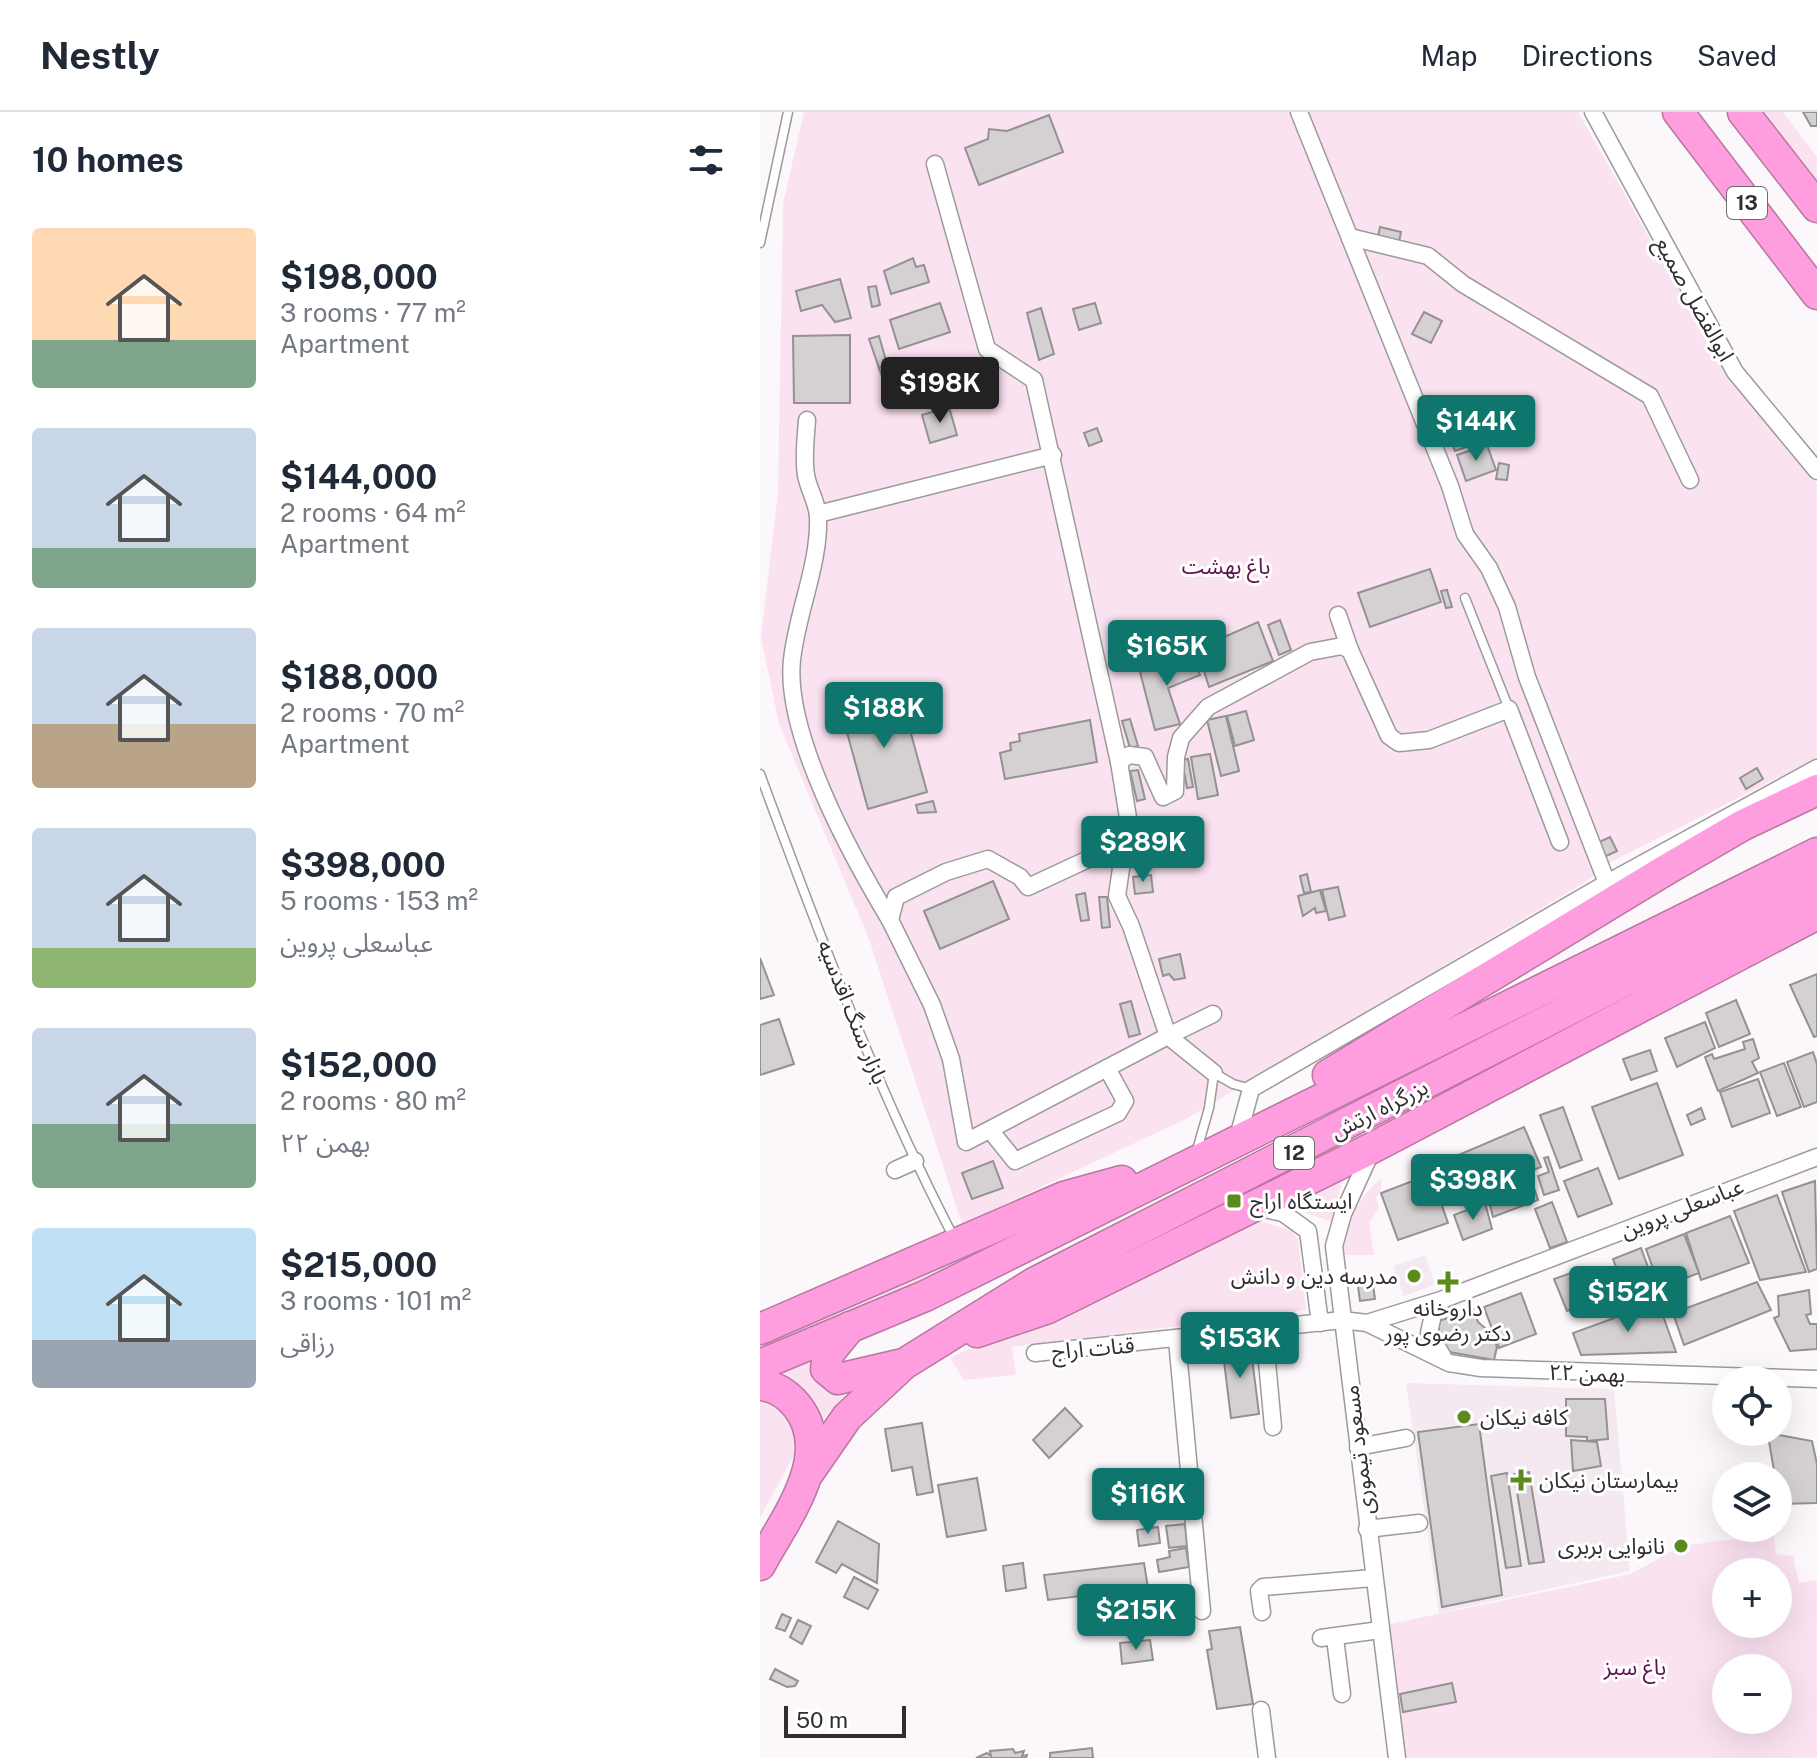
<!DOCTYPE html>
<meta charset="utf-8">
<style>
:root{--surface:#fff;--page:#f2f2f3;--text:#1f2937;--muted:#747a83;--line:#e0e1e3;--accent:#0f766e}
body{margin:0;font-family:"Public Sans","Noto Sans Arabic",sans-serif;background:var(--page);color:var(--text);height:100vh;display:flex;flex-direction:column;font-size:30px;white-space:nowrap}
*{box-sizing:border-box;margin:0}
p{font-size:26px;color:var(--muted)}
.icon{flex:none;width:44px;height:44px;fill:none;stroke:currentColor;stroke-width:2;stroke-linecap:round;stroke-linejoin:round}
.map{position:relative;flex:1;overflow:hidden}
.side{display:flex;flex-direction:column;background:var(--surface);width:760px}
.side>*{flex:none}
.buttons{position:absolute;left:952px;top:1254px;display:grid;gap:16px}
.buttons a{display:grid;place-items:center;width:80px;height:80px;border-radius:50%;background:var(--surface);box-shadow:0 8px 32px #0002;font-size:40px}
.scale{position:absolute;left:24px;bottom:20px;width:122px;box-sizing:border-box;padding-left:8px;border:4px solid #302e2f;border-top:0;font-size:22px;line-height:28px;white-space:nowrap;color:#302e2f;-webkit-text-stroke:6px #fff;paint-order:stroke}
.price{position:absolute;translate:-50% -68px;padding:0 18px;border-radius:8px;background:var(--accent);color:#fff;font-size:26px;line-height:52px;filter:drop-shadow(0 2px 4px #0008)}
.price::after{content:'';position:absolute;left:50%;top:48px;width:24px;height:18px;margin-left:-12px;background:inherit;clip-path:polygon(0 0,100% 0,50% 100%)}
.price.active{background:#222;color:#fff}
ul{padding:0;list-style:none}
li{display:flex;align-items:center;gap:24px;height:200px;padding:0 32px}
li span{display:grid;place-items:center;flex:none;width:224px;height:160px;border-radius:8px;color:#555}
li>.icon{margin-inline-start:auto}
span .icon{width:96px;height:96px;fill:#fffc;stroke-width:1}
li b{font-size:34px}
h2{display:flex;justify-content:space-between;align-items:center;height:96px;padding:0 32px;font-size:34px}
header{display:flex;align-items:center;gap:48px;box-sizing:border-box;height:112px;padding:0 40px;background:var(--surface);border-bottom:2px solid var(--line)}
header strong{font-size:38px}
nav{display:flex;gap:44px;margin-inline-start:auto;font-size:28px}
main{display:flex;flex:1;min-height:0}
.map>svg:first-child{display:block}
.built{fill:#f4e9f0}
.green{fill:#fbe2f1;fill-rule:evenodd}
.building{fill:#d5d1d3;stroke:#949193;stroke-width:2}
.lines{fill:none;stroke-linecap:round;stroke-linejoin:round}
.lane-casing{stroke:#9d9a9c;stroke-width:11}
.street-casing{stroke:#9d9a9c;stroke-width:19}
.highway-casing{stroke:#b777a1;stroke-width:33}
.lane{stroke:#fff;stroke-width:8}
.street{stroke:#fff;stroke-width:16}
.highway{stroke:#ff9ede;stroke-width:30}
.poi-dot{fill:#5b8a1d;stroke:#fff;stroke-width:3}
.labels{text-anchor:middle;stroke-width:6;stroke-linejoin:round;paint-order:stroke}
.shield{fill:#fff;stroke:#6e6d6d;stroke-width:2}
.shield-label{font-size:20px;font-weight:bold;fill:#302e2f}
.street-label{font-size:22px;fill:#302e2f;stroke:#fff}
.park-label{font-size:22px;fill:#5f124b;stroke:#fff}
.poi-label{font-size:22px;fill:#302e2f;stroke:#fff;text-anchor:start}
</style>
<header>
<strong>Nestly</strong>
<nav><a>Map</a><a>Directions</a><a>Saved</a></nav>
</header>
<main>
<section class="side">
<h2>10 homes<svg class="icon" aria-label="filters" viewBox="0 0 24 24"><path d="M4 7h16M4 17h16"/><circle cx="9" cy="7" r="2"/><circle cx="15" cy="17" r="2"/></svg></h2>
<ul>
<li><span style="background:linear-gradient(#ffd9b3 70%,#7fa58c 0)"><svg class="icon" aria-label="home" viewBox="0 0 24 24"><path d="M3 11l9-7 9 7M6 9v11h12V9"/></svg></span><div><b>$198,000</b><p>3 rooms · 77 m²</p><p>Apartment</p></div></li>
<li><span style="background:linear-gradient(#c9d6e8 75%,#7fa58c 0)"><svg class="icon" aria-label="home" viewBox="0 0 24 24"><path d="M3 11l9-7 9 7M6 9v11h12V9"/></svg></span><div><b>$144,000</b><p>2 rooms · 64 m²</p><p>Apartment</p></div></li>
<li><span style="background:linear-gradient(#c9d6e8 60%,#b9a48a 0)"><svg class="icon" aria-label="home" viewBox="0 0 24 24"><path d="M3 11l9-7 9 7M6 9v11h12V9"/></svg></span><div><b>$188,000</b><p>2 rooms · 70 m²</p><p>Apartment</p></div></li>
<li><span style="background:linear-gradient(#c9d6e8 75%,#8fb573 0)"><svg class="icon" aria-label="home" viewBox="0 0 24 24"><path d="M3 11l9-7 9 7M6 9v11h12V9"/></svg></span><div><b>$398,000</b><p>5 rooms · 153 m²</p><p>عباسعلی پروین</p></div></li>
<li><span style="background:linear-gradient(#c9d6e8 60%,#7fa58c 0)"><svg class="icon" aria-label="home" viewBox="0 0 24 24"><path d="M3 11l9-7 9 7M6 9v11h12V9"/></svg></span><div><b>$152,000</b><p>2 rooms · 80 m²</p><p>۲۲ بهمن</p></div></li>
<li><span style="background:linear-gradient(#bfe0f5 70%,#9aa5b1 0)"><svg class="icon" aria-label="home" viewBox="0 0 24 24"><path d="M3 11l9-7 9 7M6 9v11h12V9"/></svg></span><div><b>$215,000</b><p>3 rooms · 101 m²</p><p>رزاقی</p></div></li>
</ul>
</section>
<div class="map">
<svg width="1057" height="1646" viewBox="0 0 1057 1646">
<rect width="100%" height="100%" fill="#fcf7fa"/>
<g class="built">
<path d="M 665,1143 L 675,1173 L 644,1184 L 633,1154 Z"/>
<path d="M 646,1271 L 854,1277 L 870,1459 L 679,1501 Z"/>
</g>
<g class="green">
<path d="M 44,0 L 818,0 L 969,266 L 1057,372 L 1057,646 L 849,751 L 824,771 L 426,1007 L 202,1112 L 109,827 L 19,612 L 1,525 L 18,380 L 23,92 Z"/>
<path d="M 994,0 L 1023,0 L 1057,45 L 1057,84 Z"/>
<path d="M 583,1065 L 572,1110 L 527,1094 Z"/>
<path d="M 621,1067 L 621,1079 L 616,1085 L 619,1096 L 609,1111 L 614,1143 L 584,1143 C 581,1119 601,1081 621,1067 Z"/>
<path d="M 328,1088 L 122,1188 L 0,1237 L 0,1224 Z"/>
<path d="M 498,1109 L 531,1118 L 538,1127 L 546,1198 L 252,1235 L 256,1263 L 204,1268 L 190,1246 L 230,1226 L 287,1212 Z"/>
<path d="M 59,1238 L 94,1274 L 59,1311 L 11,1260 Z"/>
<path d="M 0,1285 L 28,1300 L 39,1334 L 0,1406 Z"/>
<path d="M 1014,1422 L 1016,1442 L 1033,1444 L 1039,1471 L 1056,1468 L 1057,1471 L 1057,1646 L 645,1646 L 625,1513 L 871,1462 L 921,1434 ZM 966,1460 L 1018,1460 L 1018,1512 L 966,1512 ZM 966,1556 L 1018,1556 L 1018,1608 L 966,1608 Z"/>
</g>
<g class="building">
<path d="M 1043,0 L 1057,0 L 1057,14 L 1051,14 Z"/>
<path d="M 289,3 L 303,40 L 219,73 L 205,36 L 228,27 L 229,17 L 247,19 Z"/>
<path d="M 620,115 L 641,120 L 639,130 L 618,125 Z"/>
<path d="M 153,146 L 156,155 L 164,153 L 169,170 L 131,182 L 124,159 Z"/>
<path d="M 80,167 L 91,206 L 75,210 L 62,193 L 41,199 L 36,179 Z"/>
<path d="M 116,174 L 120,193 L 112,195 L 108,175 Z"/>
<path d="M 180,191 L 190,220 L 139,237 L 130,208 Z"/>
<path d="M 335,191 L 341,211 L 319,218 L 313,197 Z"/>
<path d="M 281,196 L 294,242 L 279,248 L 267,201 Z"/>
<path d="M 664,200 L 682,209 L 671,231 L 652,222 Z"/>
<path d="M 90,223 L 90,291 L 34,291 L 33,224 Z"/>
<path d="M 119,224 L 127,252 L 119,256 L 109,227 Z"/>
<path d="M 146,247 L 148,254 L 122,264 L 119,256 Z"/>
<path d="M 189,295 L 197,323 L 170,331 L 162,303 Z"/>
<path d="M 705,296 L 718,331 L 695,339 L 682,304 Z"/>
<path d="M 337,316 L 342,329 L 329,334 L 324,321 Z"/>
<path d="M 727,333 L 736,358 L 706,369 L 697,343 Z"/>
<path d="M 739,351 L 749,353 L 747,368 L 736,367 Z"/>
<path d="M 670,457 L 681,490 L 610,515 L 598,481 Z"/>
<path d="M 687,478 L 692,495 L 686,496 L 681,479 Z"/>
<path d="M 520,508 L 531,538 L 519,543 L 508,513 Z"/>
<path d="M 498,510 L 513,549 L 449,575 L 437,537 Z"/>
<path d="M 432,541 L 440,563 L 408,576 L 420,612 L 395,618 L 380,560 Z"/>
<path d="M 139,578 L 167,680 L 108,697 L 80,595 Z"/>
<path d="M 486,599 L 494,628 L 475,634 L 467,604 Z"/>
<path d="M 466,604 L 479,659 L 461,664 L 447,608 Z"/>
<path d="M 370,607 L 378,634 L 370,636 L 362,609 Z"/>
<path d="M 330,608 L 337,650 L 245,667 L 240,641 L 251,638 L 250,631 L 260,629 L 259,622 Z"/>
<path d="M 450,642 L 458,683 L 438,687 L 431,645 Z"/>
<path d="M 428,647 L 433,675 L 427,676 L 422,648 Z"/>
<path d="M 997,656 L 1003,667 L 986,677 L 980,666 Z"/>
<path d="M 378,658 L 385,687 L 377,689 L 370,659 Z"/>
<path d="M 173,689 L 176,700 L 158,701 L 156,693 Z"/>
<path d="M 850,725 L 857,739 L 842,746 L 835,732 Z"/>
<path d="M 547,762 L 551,780 L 544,781 L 540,764 Z"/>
<path d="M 391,763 L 393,780 L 375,782 L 373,765 Z"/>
<path d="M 233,769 L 249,807 L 180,837 L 164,799 Z"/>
<path d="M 578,775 L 585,804 L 569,808 L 562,778 Z"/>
<path d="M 560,778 L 566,799 L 556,801 L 555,796 L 543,804 L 538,784 Z"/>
<path d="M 325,781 L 329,808 L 321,809 L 316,783 Z"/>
<path d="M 339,785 L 347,785 L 350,815 L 342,816 Z"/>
<path d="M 420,842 L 425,866 L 414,868 L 409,862 L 403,864 L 399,847 Z"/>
<path d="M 0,846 L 14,883 L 0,887 Z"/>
<path d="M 1057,862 L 1057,924 L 1054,925 L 1030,873 Z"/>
<path d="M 976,888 L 990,922 L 959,935 L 946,901 Z"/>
<path d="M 371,889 L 380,922 L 369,925 L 360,892 Z"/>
<path d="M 19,907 L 34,952 L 0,963 L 0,913 Z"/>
<path d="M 945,910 L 955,936 L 917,955 L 905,926 Z"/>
<path d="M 993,927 L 999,946 L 992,950 L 998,961 L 958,979 L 945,945 L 952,942 L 954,947 L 985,937 L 983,930 Z"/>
<path d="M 890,938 L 897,959 L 871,968 L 863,947 Z"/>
<path d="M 1053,940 L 1057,952 L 1057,990 L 1044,995 L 1027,950 Z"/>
<path d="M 1024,951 L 1041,995 L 1017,1004 L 1000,960 Z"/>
<path d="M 998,967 L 1010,1001 L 972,1015 L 960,980 Z"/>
<path d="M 897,971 L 923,1043 L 859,1067 L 832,995 Z"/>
<path d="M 803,995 L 822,1048 L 800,1056 L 780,1003 Z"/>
<path d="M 941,996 L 945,1007 L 931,1013 L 927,1003 Z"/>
<path d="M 764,1015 L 781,1055 L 686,1092 L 675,1053 Z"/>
<path d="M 788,1045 L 799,1078 L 784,1083 L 778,1064 L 789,1060 L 784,1046 Z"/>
<path d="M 233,1049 L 243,1076 L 212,1087 L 202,1061 Z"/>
<path d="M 838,1056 L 852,1092 L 818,1105 L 804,1069 Z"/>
<path d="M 671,1062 L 688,1111 L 638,1128 L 621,1081 Z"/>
<path d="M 770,1064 L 778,1088 L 733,1105 L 727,1081 Z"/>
<path d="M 1055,1069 L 1057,1157 L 1049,1160 L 1022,1080 Z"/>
<path d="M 1017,1083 L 1046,1160 L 1000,1168 L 974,1099 Z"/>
<path d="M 792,1090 L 807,1130 L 790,1136 L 775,1097 Z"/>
<path d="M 725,1091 L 732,1117 L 703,1128 L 694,1103 Z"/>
<path d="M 970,1104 L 989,1151 L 941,1168 L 926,1121 Z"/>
<path d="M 924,1122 L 939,1161 L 900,1176 L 886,1137 Z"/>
<path d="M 881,1136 L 892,1166 L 807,1199 L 794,1167 L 822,1157 L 825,1166 L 856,1155 L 853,1147 Z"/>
<path d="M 612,1166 L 615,1187 L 600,1189 L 597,1167 Z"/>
<path d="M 997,1170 L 1011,1198 L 924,1233 L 913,1201 Z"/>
<path d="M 1049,1178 L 1051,1202 L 1046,1203 L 1050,1212 L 1057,1212 L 1057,1237 L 1030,1239 L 1014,1206 L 1019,1204 L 1018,1184 Z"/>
<path d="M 761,1181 L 776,1222 L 739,1236 L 724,1195 Z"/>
<path d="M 898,1190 L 916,1240 L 821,1243 L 813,1221 Z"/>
<path d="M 713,1197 L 718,1210 L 732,1222 L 737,1235 L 734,1248 L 678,1238 L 679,1209 Z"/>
<path d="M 490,1230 L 499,1302 L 471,1306 L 462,1233 Z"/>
<path d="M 806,1287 L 845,1287 L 848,1327 L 827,1329 L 827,1325 L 806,1324 Z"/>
<path d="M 305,1296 L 322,1314 L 289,1346 L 273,1328 Z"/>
<path d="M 162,1311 L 173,1380 L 157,1383 L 152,1355 L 132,1359 L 125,1317 Z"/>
<path d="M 719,1312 L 742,1483 L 682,1495 L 658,1320 Z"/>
<path d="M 1019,1323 L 1052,1329 L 1057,1352 L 1057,1391 L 1019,1392 L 1018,1364 L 1015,1364 L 1008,1324 Z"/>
<path d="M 811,1328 L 837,1330 L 841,1354 L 813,1359 Z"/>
<path d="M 769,1360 L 784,1450 L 769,1452 L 754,1362 Z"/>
<path d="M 747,1361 L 761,1454 L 746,1456 L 731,1364 Z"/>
<path d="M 217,1366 L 226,1418 L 187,1425 L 178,1373 Z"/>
<path d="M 78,1409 L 119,1432 L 117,1471 L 82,1452 L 76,1461 L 56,1450 Z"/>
<path d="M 425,1412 L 427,1434 L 409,1436 L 406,1414 Z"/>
<path d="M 398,1415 L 400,1431 L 379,1434 L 377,1418 Z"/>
<path d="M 426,1436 L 429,1455 L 399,1460 L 397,1448 L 410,1445 L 409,1439 Z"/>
<path d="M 263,1451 L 266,1476 L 246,1479 L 243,1454 Z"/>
<path d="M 384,1451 L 388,1476 L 288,1488 L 284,1463 Z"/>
<path d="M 94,1465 L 118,1478 L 108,1497 L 84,1485 Z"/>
<path d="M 22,1502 L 31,1506 L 25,1519 L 16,1516 Z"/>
<path d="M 38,1508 L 51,1514 L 42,1532 L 30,1525 Z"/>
<path d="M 480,1515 L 493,1592 L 457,1597 L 447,1538 L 452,1537 L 449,1519 Z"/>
<path d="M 390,1528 L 393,1548 L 362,1552 L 360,1531 Z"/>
<path d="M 15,1557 L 38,1569 L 35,1574 L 27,1575 L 10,1567 Z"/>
<path d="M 692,1571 L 696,1590 L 643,1600 L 640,1582 Z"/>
<path d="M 332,1636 L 333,1646 L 290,1646 L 290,1641 Z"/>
<path d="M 253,1637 L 255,1641 L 264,1639 L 262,1644 L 267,1643 L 266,1646 L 216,1646 L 227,1641 L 231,1644 L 230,1639 Z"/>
</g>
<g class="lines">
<defs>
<g id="lane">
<path d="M 0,131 L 28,0"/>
<path d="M 705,486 L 749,597"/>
<path d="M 0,662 C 58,819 117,978 194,1126"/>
<path d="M 437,1038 L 449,996 L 454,961 L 473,972 L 491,977"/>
</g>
<g id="street">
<path d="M 539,0 L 690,374 L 705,422 L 729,456 L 747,495 L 767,565 L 847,771"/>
<path d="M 833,0 L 975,260 L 1057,359"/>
<path d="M 175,52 L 227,237 L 274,268 L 359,650"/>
<path d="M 590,125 L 668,144 L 703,172 L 890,284 L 930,368"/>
<path d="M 47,308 C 46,325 43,345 46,363 C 48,376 57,390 58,404 C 60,452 37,500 32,548 C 24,622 92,745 130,808"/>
<path d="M 58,402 L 293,343"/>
<path d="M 578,503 L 590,538"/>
<path d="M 364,736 L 357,784 L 371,814 L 408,924 L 453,902"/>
<path d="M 454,961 L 408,924 L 206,1030 L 191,947 L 172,893 L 130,808 L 136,785 L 186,760 L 228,747 L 260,765 L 268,775 L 350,737 L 364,736 L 369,712 L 359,650 L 369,643 L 385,645 L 403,685 L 415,679 L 416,645 L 421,626 L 448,595 L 550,540 L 582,534 L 590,538 L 629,624 L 639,631 L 669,628 L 749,597 L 800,730"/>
<path d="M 230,1018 L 255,1049 L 358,1001 L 365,989 L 347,956"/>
<path d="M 478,1025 L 491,977 L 847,771 L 1057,656"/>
<path d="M 612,1038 L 583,1102 L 574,1134 L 637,1646"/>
<path d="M 135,1058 L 155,1049"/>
<path d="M 495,1095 L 523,1101 L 548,1119 L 560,1211"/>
<path d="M 607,1211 L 684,1187 L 1057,1045"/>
<path d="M 504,1217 L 513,1315"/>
<path d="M 417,1228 L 442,1499"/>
<path d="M 275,1241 L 582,1208 L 607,1211 L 689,1251 L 721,1256 L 1057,1267"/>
<path d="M 683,1245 L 669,1221 L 674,1198 L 684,1187"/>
<path d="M 598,1335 L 646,1326"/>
<path d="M 607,1417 L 659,1411"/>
<path d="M 502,1500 L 499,1479 L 503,1475 L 613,1466"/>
<path d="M 561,1526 L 620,1518"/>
<path d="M 575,1526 L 582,1582"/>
<path d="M 501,1598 L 507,1646"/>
</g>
<g id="highway">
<path d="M 918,0 L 1057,182"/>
<path d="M 983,0 L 1057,95"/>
<path d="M 568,963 L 904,759 L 983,713 L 1057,678"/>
<path d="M 90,1215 L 68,1242 L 66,1257 L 78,1267 L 138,1253"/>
<path d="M 0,1217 L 304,1085 L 362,1069"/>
<path d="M 217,1220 L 288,1196 L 612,1036 L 1057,802"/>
<path d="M 0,1253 L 165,1184 L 1057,741"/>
<path d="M 0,1273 C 15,1274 27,1282 37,1294 C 76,1343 24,1408 0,1453"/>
<path d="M 49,1360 L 87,1305 L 144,1252 L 274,1171 L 1057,771"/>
</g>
</defs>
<use href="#lane" class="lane-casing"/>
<use href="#street" class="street-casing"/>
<use href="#highway" class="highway-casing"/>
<use href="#lane" class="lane"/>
<use href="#street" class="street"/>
<use href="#highway" class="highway"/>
</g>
<g class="poi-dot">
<rect x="466" y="1081" width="16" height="16" rx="4"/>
<circle cx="654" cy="1164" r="8"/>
<path d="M684 1158h8v8h8v8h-8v8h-8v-8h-8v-8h8z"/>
<circle cx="704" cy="1305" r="8"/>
<path d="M757 1356h8v8h8v8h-8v8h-8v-8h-8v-8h8z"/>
<circle cx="921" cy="1434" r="8"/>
</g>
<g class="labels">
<g class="shield">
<rect x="967" y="75" width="40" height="32" rx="6"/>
<rect x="514" y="1025" width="40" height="32" rx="6"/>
</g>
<g class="shield-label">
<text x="987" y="98">13</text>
<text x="534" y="1048">12</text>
</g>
<g class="street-label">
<text transform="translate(935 187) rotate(61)" y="8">ابوالفضل صمیع</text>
<text transform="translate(93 900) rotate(68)" y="8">بازار سنگ اقدسیه</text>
<text transform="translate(619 997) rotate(-27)" y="8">بزرگراه ارتش</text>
<text transform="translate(922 1096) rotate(-21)" y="8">عباسعلی پروین</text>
<text transform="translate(333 1236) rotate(-5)" y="8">قنات اراج</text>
<text transform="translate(827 1261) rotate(2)" y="8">۲۲ بهمن</text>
<text transform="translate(598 1338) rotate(-97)" y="8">مسعود تیموری</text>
</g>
<g class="park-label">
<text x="466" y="462">باغ بهشت</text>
<text x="875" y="1563">باغ سبز</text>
</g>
<g class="poi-label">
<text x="490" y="1097">ایستگاه اراج</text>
<text x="638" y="1172" text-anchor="end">مدرسه دین و دانش</text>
<text x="688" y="1204" text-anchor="middle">داروخانه<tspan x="688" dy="25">دکتر رضوی پور</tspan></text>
<text x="720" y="1313">کافه نیکان</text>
<text x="779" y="1376">بیمارستان نیکان</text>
<text x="905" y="1442" text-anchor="end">نانوایی بربری</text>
</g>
</g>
</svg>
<div class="buttons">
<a><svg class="icon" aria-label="locate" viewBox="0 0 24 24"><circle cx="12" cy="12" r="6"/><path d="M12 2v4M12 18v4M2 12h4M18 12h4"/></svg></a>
<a><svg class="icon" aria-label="layers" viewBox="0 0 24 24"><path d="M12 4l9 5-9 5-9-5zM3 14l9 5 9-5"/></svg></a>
<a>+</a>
<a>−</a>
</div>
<div class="scale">50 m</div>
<b class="price active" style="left:180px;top:313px">$198K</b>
<b class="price" style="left:716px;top:351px">$144K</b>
<b class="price" style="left:407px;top:576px">$165K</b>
<b class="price" style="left:124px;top:638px">$188K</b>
<b class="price" style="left:383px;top:772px">$289K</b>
<b class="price" style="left:713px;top:1110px">$398K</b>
<b class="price" style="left:868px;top:1222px">$152K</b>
<b class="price" style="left:480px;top:1268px">$153K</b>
<b class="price" style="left:388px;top:1424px">$116K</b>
<b class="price" style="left:376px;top:1540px">$215K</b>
</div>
</main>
